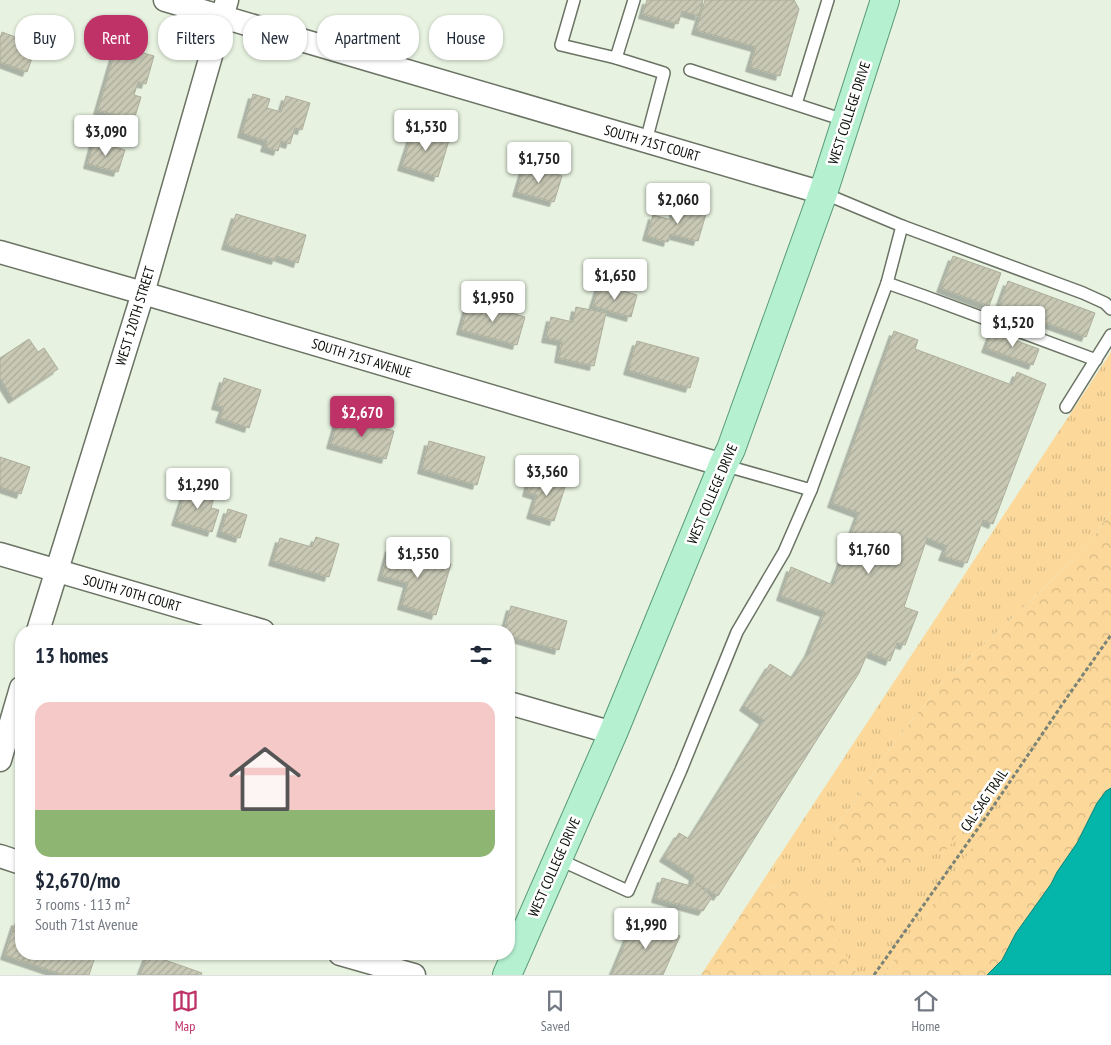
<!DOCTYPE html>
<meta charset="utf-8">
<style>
:root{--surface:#fff;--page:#f6f6f7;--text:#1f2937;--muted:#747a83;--line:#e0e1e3;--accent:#be3268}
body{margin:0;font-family:"PT Sans Narrow",sans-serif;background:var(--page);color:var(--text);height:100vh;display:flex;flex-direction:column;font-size:19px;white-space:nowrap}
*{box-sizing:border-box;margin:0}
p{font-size:16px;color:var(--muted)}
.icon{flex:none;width:28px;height:28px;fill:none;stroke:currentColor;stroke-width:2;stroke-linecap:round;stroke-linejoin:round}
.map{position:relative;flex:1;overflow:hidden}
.details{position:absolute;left:15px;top:625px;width:500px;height:335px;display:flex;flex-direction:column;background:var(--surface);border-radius:20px;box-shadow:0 1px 4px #0004}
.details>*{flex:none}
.banner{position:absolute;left:15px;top:15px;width:500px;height:45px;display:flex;gap:10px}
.price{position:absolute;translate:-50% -42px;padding:0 11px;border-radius:5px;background:#fff;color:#222;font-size:16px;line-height:32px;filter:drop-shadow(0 1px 2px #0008)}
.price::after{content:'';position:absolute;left:50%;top:30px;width:15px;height:11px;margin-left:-8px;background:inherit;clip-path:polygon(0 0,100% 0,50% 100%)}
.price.current{background:var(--accent);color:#fff}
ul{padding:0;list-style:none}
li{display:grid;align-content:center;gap:10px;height:265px;padding:0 20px}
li+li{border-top:1px solid var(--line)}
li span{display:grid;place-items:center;height:155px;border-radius:15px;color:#555}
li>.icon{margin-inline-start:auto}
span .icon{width:90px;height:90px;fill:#fffc;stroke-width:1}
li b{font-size:21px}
h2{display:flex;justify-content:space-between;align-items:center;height:60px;padding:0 20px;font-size:21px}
.chip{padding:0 18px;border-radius:20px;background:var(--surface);box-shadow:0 1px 4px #0004;font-size:18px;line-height:45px}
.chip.current{background:var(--accent);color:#fff}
.menu{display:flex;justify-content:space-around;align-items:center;height:70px;border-top:1px solid var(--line);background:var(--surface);font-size:14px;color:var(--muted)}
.menu a{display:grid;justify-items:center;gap:2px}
.menu .current{color:var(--accent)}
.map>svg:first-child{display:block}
.grass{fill:url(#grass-tufts)}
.forest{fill:url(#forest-crowns)}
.water{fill:#04b5a9;stroke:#068378}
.building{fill:url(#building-hatch);stroke:#adae9b;filter:url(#shadow)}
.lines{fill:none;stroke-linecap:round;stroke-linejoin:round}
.lane-casing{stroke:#6a7364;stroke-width:14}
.street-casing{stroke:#6a7364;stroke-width:25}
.primary-casing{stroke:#599a77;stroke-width:30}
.path{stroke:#7b8276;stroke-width:3;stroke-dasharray:4 2.5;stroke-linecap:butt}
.lane{stroke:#fff;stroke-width:11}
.street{stroke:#fff;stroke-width:22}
.primary{stroke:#b5f0d1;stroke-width:28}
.labels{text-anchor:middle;stroke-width:5;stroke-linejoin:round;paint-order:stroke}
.street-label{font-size:14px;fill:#090d07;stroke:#fff}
</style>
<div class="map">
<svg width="1111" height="975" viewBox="0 0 1111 975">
<defs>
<pattern id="grass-tufts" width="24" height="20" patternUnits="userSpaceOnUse" patternTransform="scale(1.25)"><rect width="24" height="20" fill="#fcd99b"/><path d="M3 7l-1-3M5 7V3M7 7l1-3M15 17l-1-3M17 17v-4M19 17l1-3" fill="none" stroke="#d7b984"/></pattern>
<pattern id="forest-crowns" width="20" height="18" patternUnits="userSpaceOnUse" patternTransform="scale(1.25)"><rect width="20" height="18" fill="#fcd99b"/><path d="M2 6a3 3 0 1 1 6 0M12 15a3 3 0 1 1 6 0" fill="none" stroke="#d7b984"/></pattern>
<pattern id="building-hatch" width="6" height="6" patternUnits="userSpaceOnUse" patternTransform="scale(1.25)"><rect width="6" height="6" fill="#c8c8b5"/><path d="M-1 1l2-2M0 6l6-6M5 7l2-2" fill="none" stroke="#aaab9a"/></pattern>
<filter id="shadow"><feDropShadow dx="-4.5" dy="4.5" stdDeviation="0" flood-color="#0004"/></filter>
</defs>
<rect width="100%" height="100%" fill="#e7f2e0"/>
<path class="grass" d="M 1111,352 L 1111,511 L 1086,548 L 1009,621 L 939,686 L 894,743 L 834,831 L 971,811 L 988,781 L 1011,793 L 884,975 L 858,975 L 849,962 L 780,884 L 755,893 Z"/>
<g class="forest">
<path d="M 1111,511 L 1111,788 L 1106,791 L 1097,803 L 1077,843 L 1057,872 L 1051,884 L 1016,933 L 1002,960 L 987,975 L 884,975 L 1010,793 L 988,781 L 949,848 L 915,863 L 867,868 L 833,857 L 834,831 L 894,743 L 939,686 L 1009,621 L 1086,548 Z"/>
<path d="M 780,884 L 807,886 L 831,920 L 849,962 L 858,975 L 701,975 L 755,893 Z"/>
</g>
<path class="water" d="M 1111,788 L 1111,975 L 987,975 L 1002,960 L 1016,933 L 1051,884 L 1057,872 L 1077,843 L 1097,803 L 1106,791 Z"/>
<g class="building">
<path d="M 647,0 L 703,0 L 699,16 L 682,11 L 678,24 L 643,14 Z"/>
<path d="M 705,0 L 794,0 L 799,9 L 780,76 L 750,67 L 756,47 L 696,30 Z"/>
<path d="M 2,32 L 37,45 L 27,72 L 0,62 L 0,38 Z"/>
<path d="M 117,45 L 154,56 L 146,84 L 138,82 L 134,95 L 141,97 L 134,120 L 98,110 Z"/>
<path d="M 253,94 L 270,99 L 267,108 L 281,112 L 286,96 L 310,103 L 302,130 L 295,128 L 290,144 L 281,141 L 278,151 L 265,147 L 267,141 L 242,133 Z"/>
<path d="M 415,126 L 450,137 L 438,177 L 402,166 Z"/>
<path d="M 94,141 L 125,150 L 118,172 L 88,164 Z"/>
<path d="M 525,165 L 562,176 L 554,202 L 517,192 Z"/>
<path d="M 676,205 L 706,214 L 698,241 L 670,234 L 668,242 L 647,236 L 653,215 L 672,220 Z"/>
<path d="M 236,214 L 306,235 L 298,263 L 277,256 L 276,260 L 226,245 Z"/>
<path d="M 953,256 L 1001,273 L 989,306 L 941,288 Z"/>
<path d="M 1008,281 L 1095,313 L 1086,337 L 999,306 Z"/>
<path d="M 600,284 L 637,295 L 631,317 L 593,306 Z"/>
<path d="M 469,301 L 525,317 L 517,345 L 461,330 Z"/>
<path d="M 576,307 L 606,313 L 594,366 L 559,358 L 562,341 L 546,338 L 551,317 L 573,322 Z"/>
<path d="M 894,331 L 918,340 L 915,349 L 1012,385 L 1017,372 L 1046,384 L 993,524 L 983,520 L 967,563 L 943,556 L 947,546 L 927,538 L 904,607 L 918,612 L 905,645 L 897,643 L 890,661 L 868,652 L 859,673 L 718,896 L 696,883 L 712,897 L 703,911 L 656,898 L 662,878 L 691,886 L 694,876 L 664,857 L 679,833 L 689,839 L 764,720 L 744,706 L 770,664 L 792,678 L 809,652 L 825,612 L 781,596 L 791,567 L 833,585 L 859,513 L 832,503 Z"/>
<path d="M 992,332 L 1039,349 L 1033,365 L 986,348 Z"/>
<path d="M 29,339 L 38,352 L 44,348 L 58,369 L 13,399 L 0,378 L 0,358 Z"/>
<path d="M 637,341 L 699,358 L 690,388 L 628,370 Z"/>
<path d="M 224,378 L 261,390 L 249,428 L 220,418 L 224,407 L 216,405 Z"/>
<path d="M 339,416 L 394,431 L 386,459 L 331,444 Z"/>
<path d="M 429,441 L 485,457 L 477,485 L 422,469 Z"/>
<path d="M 0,457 L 30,467 L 21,494 L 0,487 Z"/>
<path d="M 547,475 L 567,481 L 554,521 L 531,514 L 537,495 L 527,492 L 530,480 L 543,484 Z"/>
<path d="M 187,487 L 215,495 L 211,508 L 219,510 L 212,532 L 176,521 Z"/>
<path d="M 228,509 L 247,515 L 240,538 L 221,532 Z"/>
<path d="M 316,537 L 339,544 L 329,577 L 273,561 L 280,538 L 312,547 Z"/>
<path d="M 390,547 L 451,564 L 436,615 L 402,605 L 408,583 L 382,576 Z"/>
<path d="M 511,606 L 567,621 L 559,650 L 509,636 L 509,631 L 504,631 Z"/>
<path d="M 636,917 L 680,936 L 663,975 L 612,975 Z"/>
<path d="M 16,921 L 21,923 L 21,954 L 96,954 L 89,975 L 64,975 L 5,955 Z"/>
<path d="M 148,954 L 202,973 L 201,975 L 140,975 Z"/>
</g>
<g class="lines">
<defs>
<g id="lane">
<path d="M 574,0 L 561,45 L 616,58 L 634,0"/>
<path d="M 616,58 L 664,73 L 646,141"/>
<path d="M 690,70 L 847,121"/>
<path d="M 796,104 L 828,0"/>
<path d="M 902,226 L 1083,293 L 1105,303 L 1111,309"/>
<path d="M 887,283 L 924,296 L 1096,360"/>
<path d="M 1066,407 L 1111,335"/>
<path d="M 723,465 L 811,490 L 887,283 L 902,226 L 823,193"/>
<path d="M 558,859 L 628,891 L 681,770 L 737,632 L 784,552 L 811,490"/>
</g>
<g id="street">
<path d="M 165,0 L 823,193"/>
<path d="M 0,252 L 143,293 L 723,465"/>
<path d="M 0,554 L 263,631"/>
<path d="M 38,631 L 143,293 L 227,0"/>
<path d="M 509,703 L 613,733"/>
<path d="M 0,760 L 21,688"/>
<path d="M 0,856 L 21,863"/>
<path d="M 340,954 L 414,975"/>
</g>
<path id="primary" d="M 507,975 L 613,733 L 723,465 L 731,449 L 823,193 L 885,0"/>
</defs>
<use href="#lane" class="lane-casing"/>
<use href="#street" class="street-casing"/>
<use href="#primary" class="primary-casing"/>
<path class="path" d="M 874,975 L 986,817 L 1068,696 L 1111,635"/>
<use href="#lane" class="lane"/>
<use href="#street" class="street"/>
<use href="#primary" class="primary"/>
</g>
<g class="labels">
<g class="street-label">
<text transform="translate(849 113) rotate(-72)" y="5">WEST COLLEGE DRIVE</text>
<text transform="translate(652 143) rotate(16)" y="5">SOUTH 71ST COURT</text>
<text transform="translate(135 316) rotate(-73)" y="5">WEST 120TH STREET</text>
<text transform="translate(362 358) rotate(17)" y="5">SOUTH 71ST AVENUE</text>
<text transform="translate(712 494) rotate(-67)" y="5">WEST COLLEGE DRIVE</text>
<text transform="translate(132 593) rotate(16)" y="5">SOUTH 70TH COURT</text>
<text transform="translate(984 800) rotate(-56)" y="5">CAL-SAG TRAIL</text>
<text transform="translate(554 867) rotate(-66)" y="5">WEST COLLEGE DRIVE</text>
</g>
</g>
</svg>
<b class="price" style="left:426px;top:152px">$1,530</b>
<b class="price" style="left:106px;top:157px">$3,090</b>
<b class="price" style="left:539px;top:184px">$1,750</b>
<b class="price" style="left:678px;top:225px">$2,060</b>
<b class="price" style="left:615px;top:301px">$1,650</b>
<b class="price" style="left:493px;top:323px">$1,950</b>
<b class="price" style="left:1013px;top:348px">$1,520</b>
<b class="price current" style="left:362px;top:438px">$2,670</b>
<b class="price" style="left:547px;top:497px">$3,560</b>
<b class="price" style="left:198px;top:510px">$1,290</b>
<b class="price" style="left:869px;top:575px">$1,760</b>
<b class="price" style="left:418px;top:579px">$1,550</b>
<b class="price" style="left:646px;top:950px">$1,990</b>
<div class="banner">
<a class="chip">Buy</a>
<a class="chip current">Rent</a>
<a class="chip">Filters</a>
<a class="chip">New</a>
<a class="chip">Apartment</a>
<a class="chip">House</a>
</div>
<section class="details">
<h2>13 homes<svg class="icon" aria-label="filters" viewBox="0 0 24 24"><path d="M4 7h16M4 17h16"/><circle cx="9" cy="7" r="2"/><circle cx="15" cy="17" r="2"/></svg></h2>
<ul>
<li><span style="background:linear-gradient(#f6c9c9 70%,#8fb573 0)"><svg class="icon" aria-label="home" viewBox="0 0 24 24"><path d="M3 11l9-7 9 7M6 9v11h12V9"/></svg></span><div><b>$2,670/mo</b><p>3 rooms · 113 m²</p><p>South 71st Avenue</p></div></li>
</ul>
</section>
</div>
<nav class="menu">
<a class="current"><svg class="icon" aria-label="map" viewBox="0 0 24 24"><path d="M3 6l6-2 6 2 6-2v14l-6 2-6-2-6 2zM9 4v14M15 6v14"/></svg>Map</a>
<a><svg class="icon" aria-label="saved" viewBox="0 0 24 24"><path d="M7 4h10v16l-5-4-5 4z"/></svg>Saved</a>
<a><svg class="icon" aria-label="home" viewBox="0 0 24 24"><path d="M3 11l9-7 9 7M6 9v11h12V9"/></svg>Home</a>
</nav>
